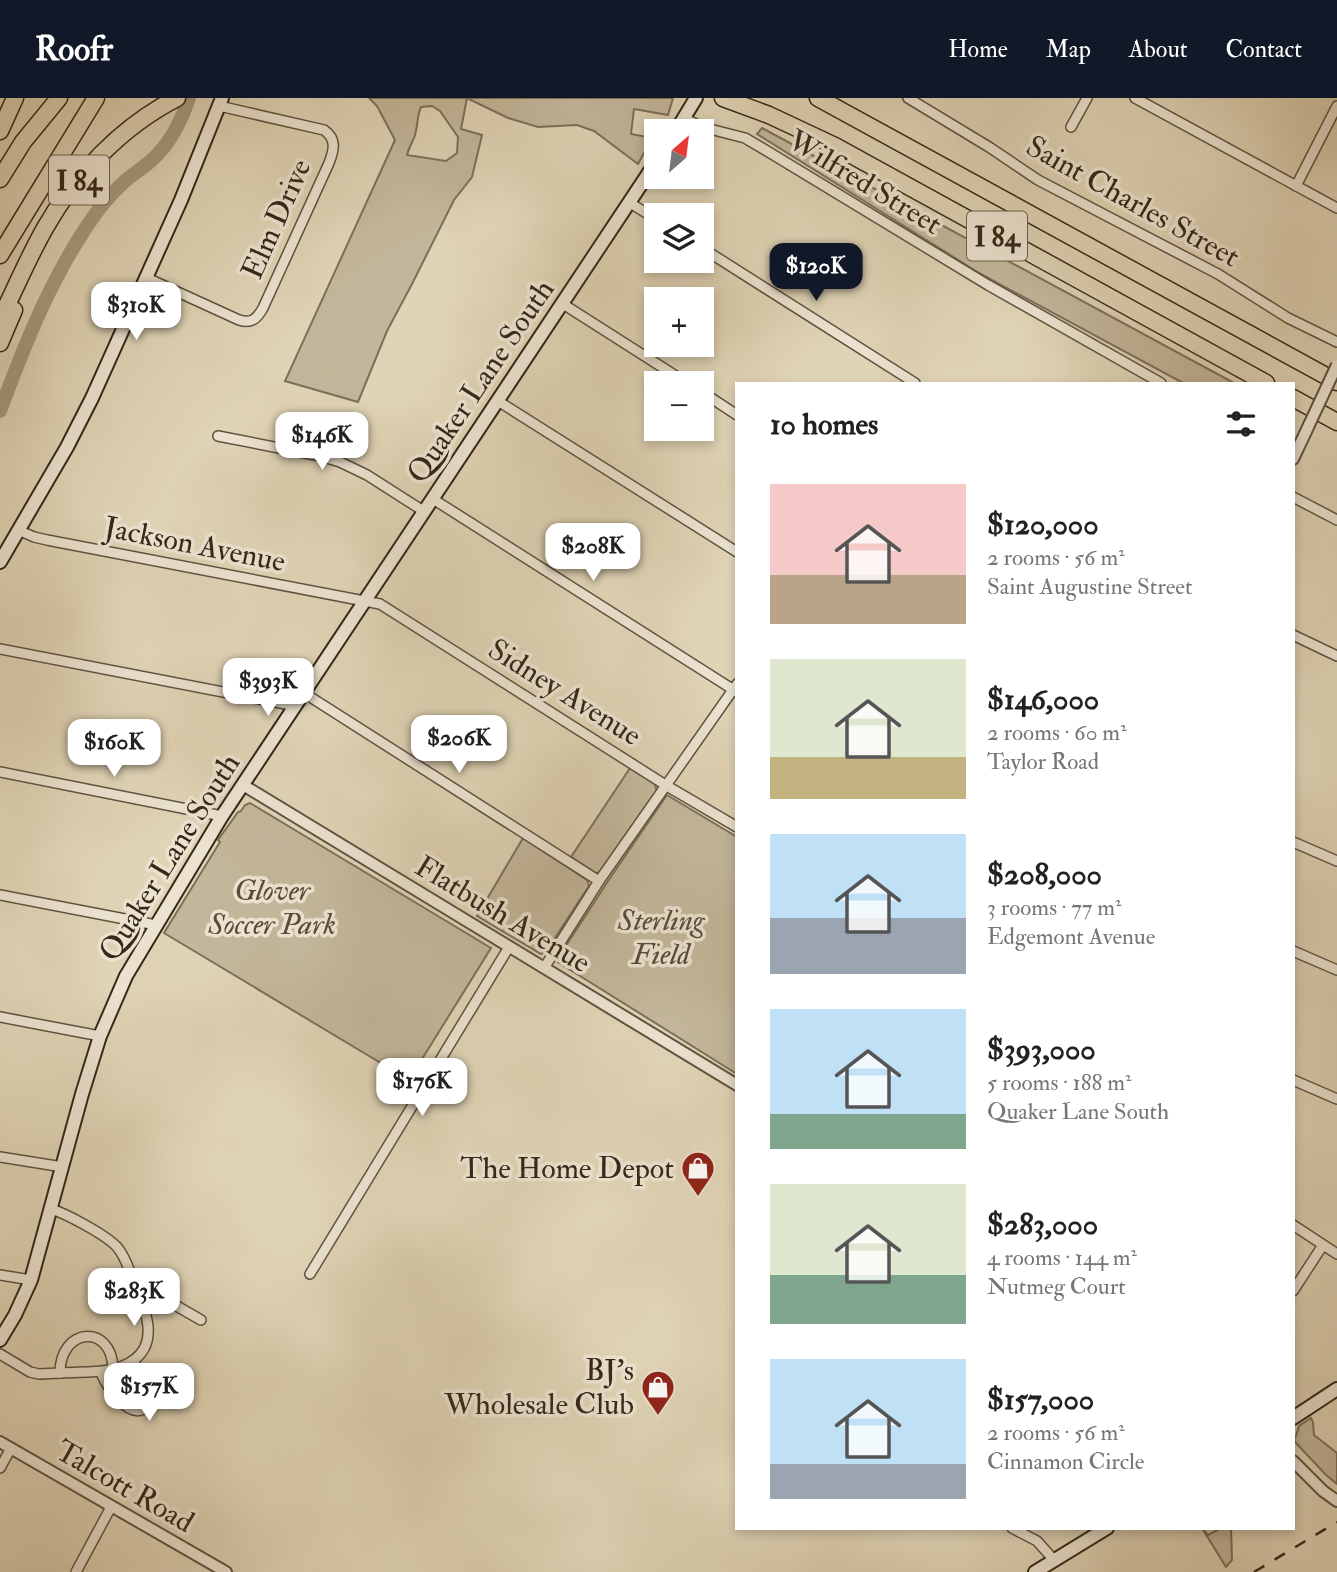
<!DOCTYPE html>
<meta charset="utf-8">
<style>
:root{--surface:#fff;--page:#f2f2f2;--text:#222;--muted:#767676;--accent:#111827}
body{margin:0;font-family:"IM FELL Double Pica",serif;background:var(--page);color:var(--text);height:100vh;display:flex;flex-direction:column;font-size:26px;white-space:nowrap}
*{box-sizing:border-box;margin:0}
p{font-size:23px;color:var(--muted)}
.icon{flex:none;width:38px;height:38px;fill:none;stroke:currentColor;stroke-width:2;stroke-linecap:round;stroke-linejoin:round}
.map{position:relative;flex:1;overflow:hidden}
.panel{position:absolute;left:735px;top:284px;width:560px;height:1148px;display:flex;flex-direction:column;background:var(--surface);border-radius:0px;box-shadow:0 4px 10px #0003}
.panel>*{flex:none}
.needle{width:46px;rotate:28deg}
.tools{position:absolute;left:644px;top:21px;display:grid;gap:14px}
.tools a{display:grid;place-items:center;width:70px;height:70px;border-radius:0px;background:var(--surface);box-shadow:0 4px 10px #0003;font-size:35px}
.price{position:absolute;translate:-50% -60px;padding:0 16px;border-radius:14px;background:#fff;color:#222;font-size:23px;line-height:46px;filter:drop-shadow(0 2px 4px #0008)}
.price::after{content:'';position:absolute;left:50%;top:42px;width:21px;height:16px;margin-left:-10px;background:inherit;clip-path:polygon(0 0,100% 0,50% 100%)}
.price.current{background:var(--accent);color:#fff}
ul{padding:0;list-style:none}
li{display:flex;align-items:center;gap:21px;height:175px;padding:0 35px}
li span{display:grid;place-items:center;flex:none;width:196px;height:140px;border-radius:0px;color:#555}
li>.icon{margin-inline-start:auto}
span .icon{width:84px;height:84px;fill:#fffc;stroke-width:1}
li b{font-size:30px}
h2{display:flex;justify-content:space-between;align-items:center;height:84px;padding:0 35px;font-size:30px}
header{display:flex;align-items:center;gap:42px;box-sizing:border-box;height:98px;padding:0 35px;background:var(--accent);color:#fff}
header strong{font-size:33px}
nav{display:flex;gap:38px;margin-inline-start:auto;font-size:24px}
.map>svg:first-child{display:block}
.green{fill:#c3b79b;stroke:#7c705a;stroke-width:2;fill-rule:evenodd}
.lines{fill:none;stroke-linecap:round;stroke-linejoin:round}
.river{stroke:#a69a80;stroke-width:14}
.minor-casing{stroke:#5f5340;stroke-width:12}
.tertiary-casing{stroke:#5f5340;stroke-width:14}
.secondary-casing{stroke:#342818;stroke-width:16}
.motorway-casing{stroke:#342818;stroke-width:19}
.minor{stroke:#ebe3d0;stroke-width:9}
.tertiary{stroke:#ebe3d0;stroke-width:10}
.secondary{stroke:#ebe3d0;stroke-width:12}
.motorway{stroke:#e0d4b6;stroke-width:16}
.rail{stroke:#342818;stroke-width:2.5;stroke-dasharray:12 12;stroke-linecap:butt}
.tertiary-bridge-casing{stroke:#5f5340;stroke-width:14;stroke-linecap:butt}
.tertiary-bridge{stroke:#ebe3d0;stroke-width:10}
.labels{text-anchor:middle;stroke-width:7;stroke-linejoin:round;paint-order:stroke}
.shield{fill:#ebe3d0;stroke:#6b604f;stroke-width:2}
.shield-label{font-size:28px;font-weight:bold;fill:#342818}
.street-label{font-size:30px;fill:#342818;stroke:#ebe3d0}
.park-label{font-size:30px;font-style:italic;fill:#584c39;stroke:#ebe3d0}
.poi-label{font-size:30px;fill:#342818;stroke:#ebe3d0;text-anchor:end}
</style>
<header>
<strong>Roofr</strong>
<nav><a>Home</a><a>Map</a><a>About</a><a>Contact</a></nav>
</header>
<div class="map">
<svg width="1337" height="1474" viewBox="0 0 1337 1474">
<rect width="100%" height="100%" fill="#e0d4b6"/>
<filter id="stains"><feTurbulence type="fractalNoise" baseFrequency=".00286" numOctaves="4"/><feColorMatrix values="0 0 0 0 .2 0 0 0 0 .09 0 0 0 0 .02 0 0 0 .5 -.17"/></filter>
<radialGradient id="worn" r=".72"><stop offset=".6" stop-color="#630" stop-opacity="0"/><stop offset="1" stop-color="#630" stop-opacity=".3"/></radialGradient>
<g class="green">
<path d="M 369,0 L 673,0 L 668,17 L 634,11 L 631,36 L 652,40 L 638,66 L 594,33 L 577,27 L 538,29 L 508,20 L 467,0 L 461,31 L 482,37 L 472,79 L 454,102 L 412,186 L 387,233 L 358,304 L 285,283 L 395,42 L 377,8 ZM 432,8 L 440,13 L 458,39 L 457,55 L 446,63 L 407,57 C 409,48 415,41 416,33 C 418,24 417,18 421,9 Z"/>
<path d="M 762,30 L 1234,285 L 1183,285 L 979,175 L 757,36 Z"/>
<path d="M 630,670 L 655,686 L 657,695 L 603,774 L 596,775 L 571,759 Z"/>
<path d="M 667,697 L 737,739 L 737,976 L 556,863 L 608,783 Z"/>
<path d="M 250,705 L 491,850 L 409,982 L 164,835 L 220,744 L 218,742 L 238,714 L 241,713 L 245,707 Z"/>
<path d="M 523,740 L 587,782 L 589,788 L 547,852 L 541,856 L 477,818 Z"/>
<path d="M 1311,1320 L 1313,1324 L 1314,1337 L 1337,1355 L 1337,1386 L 1326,1377 L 1295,1344 L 1294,1338 L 1296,1338 L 1299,1328 Z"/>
<path d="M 1202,1430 L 1208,1437 L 1221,1430 L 1231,1430 L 1232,1462 L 1226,1469 Z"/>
</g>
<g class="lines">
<path class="river" d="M 0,313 C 26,243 54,172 99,111 C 107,101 115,92 125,83 C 136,74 148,67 158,56 C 173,40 182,21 189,0"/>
<defs>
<g id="minor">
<path d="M 908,0 L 989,49 L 1038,82 L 1218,176 L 1288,220 L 1337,244"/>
<path d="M 1135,0 L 1337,110"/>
<path d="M 684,20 L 702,29 L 745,40 L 762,50 L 988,187 L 1161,285"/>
<path d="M 1071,29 L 1087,0"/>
<path d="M 1296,88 L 1337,8"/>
<path d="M 630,105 L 656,121"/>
<path d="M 702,150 L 915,285"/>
<path d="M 147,180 L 239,222 C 251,226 257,221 263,210 L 329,65 C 334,52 337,41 324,32 L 219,8"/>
<path d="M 563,206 L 687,285"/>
<path d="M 702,294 L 737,317"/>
<path d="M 498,303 L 737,454"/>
<path d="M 218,338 L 320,358 L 340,364 L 367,377 L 425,414"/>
<path d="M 1293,399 L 1337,422"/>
<path d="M 433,401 L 737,594"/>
<path d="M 18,432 L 34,439 L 47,442 L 380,506 L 667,688 L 737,729"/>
<path d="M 1293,537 L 1337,558"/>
<path d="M 0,551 L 296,608"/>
<path d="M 304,595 L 599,783"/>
<path d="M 0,674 L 222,718"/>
<path d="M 1293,744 L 1337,763"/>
<path d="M 0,797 L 156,827"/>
<path d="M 1293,853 L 1337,872"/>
<path d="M 544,870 L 599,783 L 737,586"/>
<path d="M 0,919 L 100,938"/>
<path d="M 1293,982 L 1337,1001"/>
<path d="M 0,1059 L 63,1069"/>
<path d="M 1293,1127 L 1337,1156"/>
<path d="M 310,1176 L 509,849"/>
<path d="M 0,1177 L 31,1182"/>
<path d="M 1293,1193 L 1323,1147"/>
<path d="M 139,1197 L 154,1195 L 201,1222"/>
<path d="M 0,1256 L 30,1274 L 39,1276 C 46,1276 53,1275 61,1275 C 85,1273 113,1277 134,1262 C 161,1242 143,1207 133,1182 C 129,1171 125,1158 117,1149 C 106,1137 67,1116 51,1111"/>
<path d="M 101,1274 C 105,1287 127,1320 144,1311 C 152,1307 153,1299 153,1291 L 132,1263"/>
<path d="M 60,1275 C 60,1229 112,1225 113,1271"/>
<path d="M 0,1370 L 11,1350"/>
<path d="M 1012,1430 L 1037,1443 L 1054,1462"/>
<path d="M 76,1474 L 111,1409"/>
</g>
<g id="tertiary">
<path d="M 1293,361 L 1309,327"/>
<path d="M 243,687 L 737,987"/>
<path d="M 0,1344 L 226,1474"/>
<path d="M 1293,1363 L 1323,1393 L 1337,1403"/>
</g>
<g id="secondary">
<path d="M 676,33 L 696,0"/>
<path d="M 0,464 L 67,349 L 92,300 L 181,102 L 222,0"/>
<path d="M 0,1242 L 15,1217 L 31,1182 L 82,996 L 100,938 L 126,878 L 222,718 L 656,64"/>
<path d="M 1293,1320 L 1337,1291"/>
<path d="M 1035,1474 L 1107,1430"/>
</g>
<g id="motorway">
<path d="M 723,0 L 769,17 L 835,48 L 1266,285"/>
<path d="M 818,0 L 1337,284"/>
<path d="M 0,33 L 15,0"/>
<path d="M 0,81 L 23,44 L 59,0"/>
<path d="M 0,157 L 96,0"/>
<path d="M 0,222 C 15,191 28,160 45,130 C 75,77 122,28 177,0"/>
<path d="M 0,245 L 14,212"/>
<path d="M 1293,300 L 1337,324"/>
</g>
</defs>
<use href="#minor" class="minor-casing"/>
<use href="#tertiary" class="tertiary-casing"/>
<use href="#secondary" class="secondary-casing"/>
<use href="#motorway" class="motorway-casing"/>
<use href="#minor" class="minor"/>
<use href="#tertiary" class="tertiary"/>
<use href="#secondary" class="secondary"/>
<use href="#motorway" class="motorway"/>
<path class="rail" d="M 1254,1474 L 1337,1424"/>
<defs>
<path id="tertiary-bridge" d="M 1309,327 L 1337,267"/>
</defs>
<use href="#tertiary-bridge" class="tertiary-bridge-casing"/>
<use href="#tertiary-bridge" class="tertiary-bridge"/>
</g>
<defs>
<symbol id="shop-pin" viewBox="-11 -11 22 30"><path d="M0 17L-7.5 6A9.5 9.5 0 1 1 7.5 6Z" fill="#8f2418" stroke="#ebe3d0"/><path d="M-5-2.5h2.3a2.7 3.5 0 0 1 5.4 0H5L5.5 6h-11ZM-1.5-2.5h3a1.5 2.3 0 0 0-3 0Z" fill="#fff"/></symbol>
</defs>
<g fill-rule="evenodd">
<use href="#shop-pin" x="679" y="1051" width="38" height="52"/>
<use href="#shop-pin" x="639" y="1270" width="38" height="52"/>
</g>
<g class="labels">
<g class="shield">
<rect x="49" y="57.5" width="60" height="49" rx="5"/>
<rect x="967" y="113.5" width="60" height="49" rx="5"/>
</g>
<g class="shield-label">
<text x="79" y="92">I 84</text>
<text x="997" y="148">I 84</text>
</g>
<g class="street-label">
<text transform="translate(865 84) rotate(31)" y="10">Wilfred Street</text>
<text transform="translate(1133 103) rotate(29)" y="10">Saint Charles Street</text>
<text transform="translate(276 121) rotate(-66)" y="10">Elm Drive</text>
<text transform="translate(480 283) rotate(-56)" y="10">Quaker Lane South</text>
<text transform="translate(195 446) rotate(11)" y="10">Jackson Avenue</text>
<text transform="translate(565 594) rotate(32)" y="10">Sidney Avenue</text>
<text transform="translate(169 759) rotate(-58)" y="10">Quaker Lane South</text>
<text transform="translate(503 816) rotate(31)" y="10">Flatbush Avenue</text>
<text transform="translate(125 1388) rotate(30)" y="10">Talcott Road</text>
</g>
<g class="park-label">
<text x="272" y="802">Glover<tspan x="272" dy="34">Soccer Park</tspan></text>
<text x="661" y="832">Sterling<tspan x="661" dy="34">Field</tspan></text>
</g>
<g class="poi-label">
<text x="674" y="1080">The Home Depot</text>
<text x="634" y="1282">BJ's<tspan x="634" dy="34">Wholesale Club</tspan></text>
</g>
</g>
<rect width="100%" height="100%" filter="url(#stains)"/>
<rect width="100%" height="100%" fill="url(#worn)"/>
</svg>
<div class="tools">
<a><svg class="needle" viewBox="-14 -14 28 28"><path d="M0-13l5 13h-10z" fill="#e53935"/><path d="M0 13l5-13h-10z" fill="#767676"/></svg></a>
<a><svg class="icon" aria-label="layers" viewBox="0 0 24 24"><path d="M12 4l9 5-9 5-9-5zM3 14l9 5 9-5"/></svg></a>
<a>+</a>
<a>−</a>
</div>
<b class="price current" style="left:816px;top:205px">$120K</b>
<b class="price" style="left:136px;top:244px">$310K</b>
<b class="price" style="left:322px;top:374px">$146K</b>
<b class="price" style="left:593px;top:485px">$208K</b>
<b class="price" style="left:268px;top:620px">$393K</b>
<b class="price" style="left:459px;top:677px">$206K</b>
<b class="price" style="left:114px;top:681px">$160K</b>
<b class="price" style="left:422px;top:1020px">$176K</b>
<b class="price" style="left:134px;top:1230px">$283K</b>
<b class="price" style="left:149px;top:1325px">$157K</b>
<section class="panel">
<h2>10 homes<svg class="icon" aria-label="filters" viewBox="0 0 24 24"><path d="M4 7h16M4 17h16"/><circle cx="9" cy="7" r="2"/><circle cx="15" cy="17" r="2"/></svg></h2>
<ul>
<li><span style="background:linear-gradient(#f6c9c9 65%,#b9a48a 0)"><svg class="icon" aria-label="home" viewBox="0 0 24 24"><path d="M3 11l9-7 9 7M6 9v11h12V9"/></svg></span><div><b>$120,000</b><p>2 rooms · 56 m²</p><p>Saint Augustine Street</p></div></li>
<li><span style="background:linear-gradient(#dfe7d0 70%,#c2b280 0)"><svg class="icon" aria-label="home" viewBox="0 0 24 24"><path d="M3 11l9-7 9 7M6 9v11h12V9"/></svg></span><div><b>$146,000</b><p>2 rooms · 60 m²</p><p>Taylor Road</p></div></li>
<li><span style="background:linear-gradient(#bfe0f5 60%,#9aa5b1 0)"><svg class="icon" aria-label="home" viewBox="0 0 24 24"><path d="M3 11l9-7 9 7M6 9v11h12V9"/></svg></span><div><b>$208,000</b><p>3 rooms · 77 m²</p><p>Edgemont Avenue</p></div></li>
<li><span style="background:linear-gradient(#bfe0f5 75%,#7fa58c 0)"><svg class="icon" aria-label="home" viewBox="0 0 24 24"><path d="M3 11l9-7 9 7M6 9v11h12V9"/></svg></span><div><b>$393,000</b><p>5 rooms · 188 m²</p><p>Quaker Lane South</p></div></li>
<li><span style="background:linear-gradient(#dfe7d0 65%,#7fa58c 0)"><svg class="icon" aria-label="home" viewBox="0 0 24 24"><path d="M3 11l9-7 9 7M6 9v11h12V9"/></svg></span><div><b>$283,000</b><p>4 rooms · 144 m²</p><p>Nutmeg Court</p></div></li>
<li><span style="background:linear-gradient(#bfe0f5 75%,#9aa5b1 0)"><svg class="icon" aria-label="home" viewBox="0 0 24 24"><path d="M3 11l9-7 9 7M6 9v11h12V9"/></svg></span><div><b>$157,000</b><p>2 rooms · 56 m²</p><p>Cinnamon Circle</p></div></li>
</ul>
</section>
</div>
